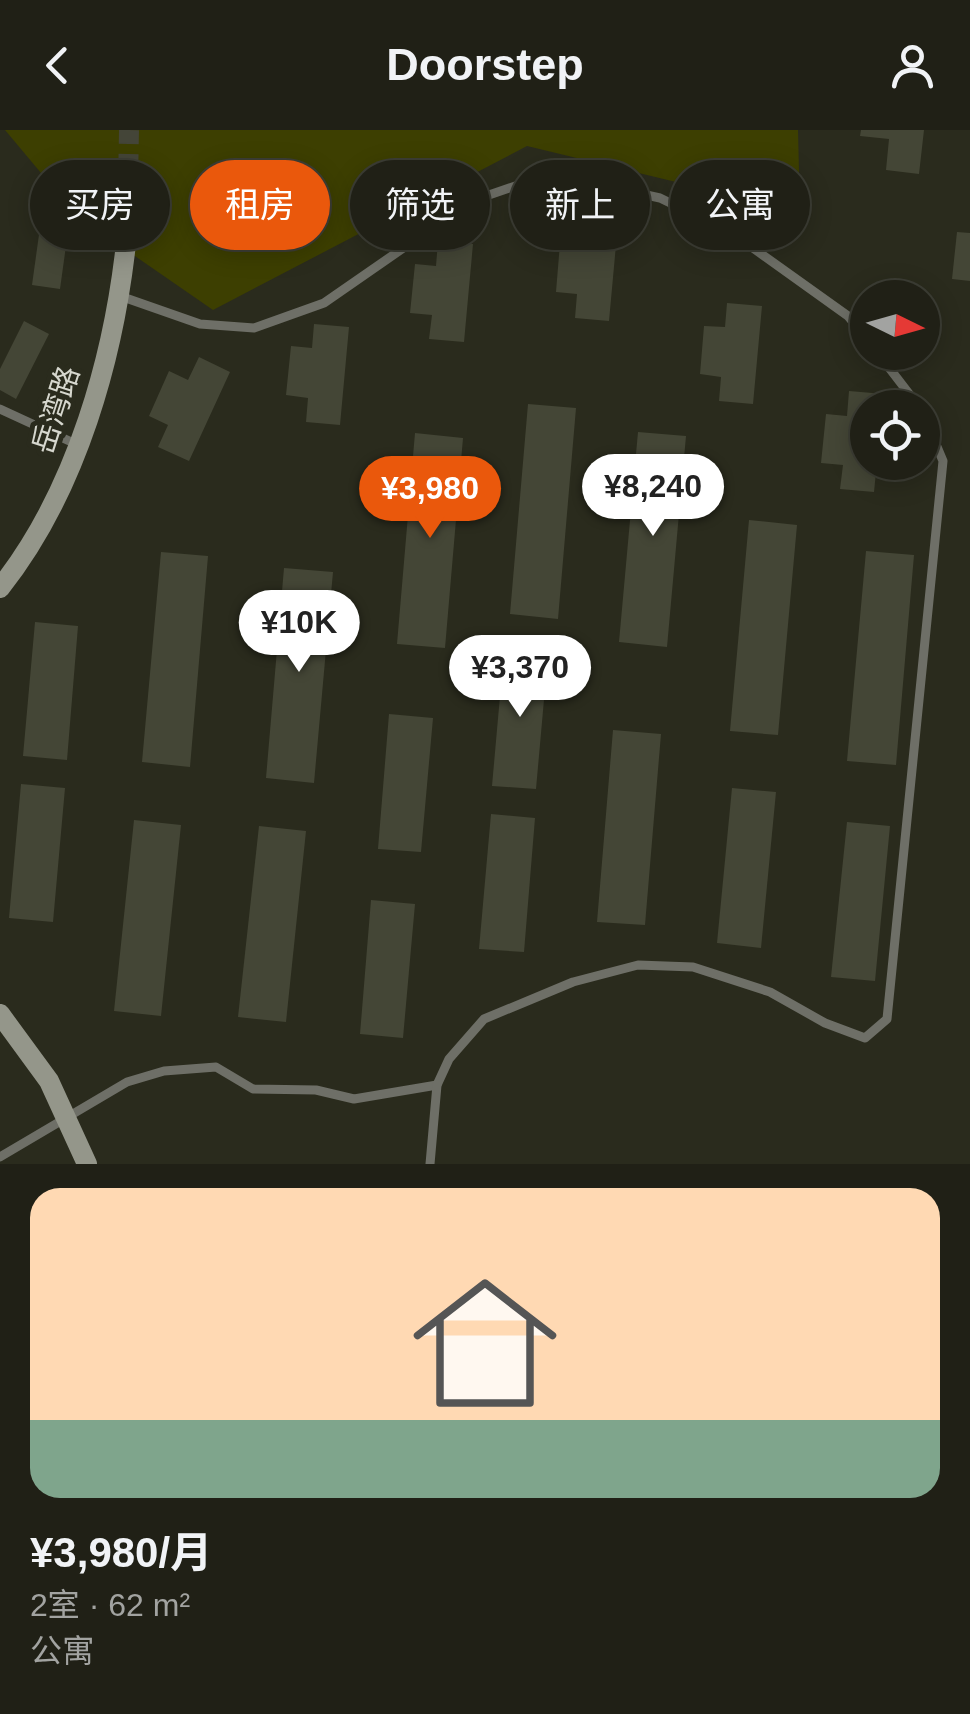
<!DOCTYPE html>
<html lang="zh">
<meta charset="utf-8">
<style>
:root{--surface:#202016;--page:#28281f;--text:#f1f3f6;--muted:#a2a3a1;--line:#3d3e35;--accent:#ea580c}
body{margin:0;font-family:Helvetica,"Noto Sans SC",sans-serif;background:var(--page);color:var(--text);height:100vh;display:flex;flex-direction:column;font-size:38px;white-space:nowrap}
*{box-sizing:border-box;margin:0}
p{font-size:32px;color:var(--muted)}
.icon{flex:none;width:55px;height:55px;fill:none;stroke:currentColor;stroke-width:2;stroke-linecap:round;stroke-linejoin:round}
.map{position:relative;height:1034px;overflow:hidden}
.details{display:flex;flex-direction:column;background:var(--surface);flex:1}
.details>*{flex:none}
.guide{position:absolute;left:30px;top:30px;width:910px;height:90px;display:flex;gap:20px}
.needle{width:65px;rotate:95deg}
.buttons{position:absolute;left:850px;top:150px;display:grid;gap:20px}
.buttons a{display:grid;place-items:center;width:90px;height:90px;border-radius:50%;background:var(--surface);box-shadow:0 5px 25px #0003,0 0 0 2px var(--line);font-size:50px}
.price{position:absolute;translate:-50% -85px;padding:0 22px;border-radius:35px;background:#fff;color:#222;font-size:32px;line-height:65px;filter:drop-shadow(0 2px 5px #0008)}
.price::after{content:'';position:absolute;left:50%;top:60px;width:30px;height:22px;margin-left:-15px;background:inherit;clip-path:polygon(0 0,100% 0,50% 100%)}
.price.current{background:var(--accent);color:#fff}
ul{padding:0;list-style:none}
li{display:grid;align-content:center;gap:20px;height:530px;padding:0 30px}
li+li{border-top:2px solid var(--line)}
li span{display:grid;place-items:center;height:310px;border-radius:30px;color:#555}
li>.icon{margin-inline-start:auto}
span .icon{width:180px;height:180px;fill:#fffc;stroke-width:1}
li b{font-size:42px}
.pill{padding:0 35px;border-radius:45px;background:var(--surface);box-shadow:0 5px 25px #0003,0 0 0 2px var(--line);font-size:35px;line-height:90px}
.pill.current{background:var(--accent);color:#fff}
header{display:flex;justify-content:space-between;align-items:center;height:130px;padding:0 30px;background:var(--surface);font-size:45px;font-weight:700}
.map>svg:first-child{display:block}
.green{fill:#3d3f01}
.building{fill:#444636}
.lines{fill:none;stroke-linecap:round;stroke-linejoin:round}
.secondary-tunnel{stroke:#444538;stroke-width:20;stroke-dasharray:20 10;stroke-linecap:butt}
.lane{stroke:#6e6f67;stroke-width:9}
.secondary{stroke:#94968a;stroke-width:20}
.labels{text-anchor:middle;stroke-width:10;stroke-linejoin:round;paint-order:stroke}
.street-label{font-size:30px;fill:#d6d7ce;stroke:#2a2b1d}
</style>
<header><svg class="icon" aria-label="back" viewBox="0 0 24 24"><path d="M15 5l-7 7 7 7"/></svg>Doorstep<svg class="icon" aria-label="person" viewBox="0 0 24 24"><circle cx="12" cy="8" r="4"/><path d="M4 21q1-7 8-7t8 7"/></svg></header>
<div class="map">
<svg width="970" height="1034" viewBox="0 0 970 1034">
<rect width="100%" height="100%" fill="#2a2b1d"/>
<path class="green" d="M 5,0 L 798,0 L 800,82 L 527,16 L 213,180 L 77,86 Z"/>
<g class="building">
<path d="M 861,0 L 924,0 L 919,44 L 886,40 L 889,9 L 860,6 Z"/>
<path d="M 42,83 L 70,87 L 60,159 L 32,155 Z"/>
<path d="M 583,90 L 618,93 L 609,191 L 575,188 L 577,164 L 556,162 L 560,113 L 581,115 Z"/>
<path d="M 957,102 L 970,103 L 970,151 L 952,149 Z"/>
<path d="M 438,111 L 473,114 L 464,212 L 429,209 L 432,185 L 410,183 L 415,134 L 436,136 Z"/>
<path d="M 727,173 L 762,176 L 753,274 L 719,271 L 721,247 L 700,244 L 704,196 L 725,197 Z"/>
<path d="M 24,191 L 49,204 L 16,269 L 0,260 L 0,239 Z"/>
<path d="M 314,194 L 349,197 L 340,295 L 306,292 L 308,268 L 286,265 L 291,216 L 312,218 Z"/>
<path d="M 199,227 L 230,242 L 189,331 L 158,317 L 168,295 L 149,286 L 169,241 L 188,250 Z"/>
<path d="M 849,261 L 884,264 L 882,278 L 868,278 L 868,332 L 877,332 L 874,362 L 840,359 L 843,335 L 821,333 L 826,284 L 847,286 Z"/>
<path d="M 528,274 L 576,278 L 558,489 L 510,484 Z"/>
<path d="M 638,302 L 686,306 L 667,517 L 619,512 Z"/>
<path d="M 415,303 L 463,308 L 445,518 L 397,514 Z"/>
<path d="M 749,390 L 797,395 L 778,605 L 730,601 Z"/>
<path d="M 866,421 L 914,425 L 896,635 L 847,631 Z"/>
<path d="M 161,422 L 208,426 L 190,637 L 142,632 Z"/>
<path d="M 284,438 L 333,442 L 314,653 L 266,648 Z"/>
<path d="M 35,492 L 78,496 L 67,630 L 23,626 Z"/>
<path d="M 504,521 L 548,525 L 536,659 L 492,656 Z"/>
<path d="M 389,584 L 433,588 L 421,722 L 378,719 Z"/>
<path d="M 613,600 L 661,604 L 645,795 L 597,792 Z"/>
<path d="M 21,654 L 65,658 L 53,792 L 9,788 Z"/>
<path d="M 732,658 L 776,662 L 761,818 L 717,813 Z"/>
<path d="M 491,684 L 535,688 L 524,822 L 479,819 Z"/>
<path d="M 134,690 L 181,695 L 161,886 L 114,881 Z"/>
<path d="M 847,692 L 890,696 L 875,851 L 831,847 Z"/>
<path d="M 259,696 L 306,701 L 286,892 L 238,887 Z"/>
<path d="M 371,770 L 415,774 L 403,908 L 360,904 Z"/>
</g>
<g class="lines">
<path class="secondary-tunnel" d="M 127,104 L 129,0"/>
<g class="lane">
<path d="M 120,166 L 200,194 L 254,198 L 324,173 L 448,87 L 486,66 L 533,50 L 587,52 L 660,68 L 732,103 L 848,186 L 868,210"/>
<path d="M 877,222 L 920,278"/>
<path d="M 0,279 L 78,315"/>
<path d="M 0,1027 L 127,952 L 164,941 L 216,937 L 253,959 L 316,960 L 354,969 L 437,955"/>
<path d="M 430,1034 L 437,955 L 449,929 L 484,889 L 573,852 L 638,835 L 693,837 L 770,862 L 825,893 L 865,908 L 887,889 L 943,331 L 922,281"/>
</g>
<g class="secondary">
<path d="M 0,458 C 77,361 115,225 127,104"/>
<path d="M 0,884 L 49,951 L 87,1034"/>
</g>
</g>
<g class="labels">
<g class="street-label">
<text transform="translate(56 280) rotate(-72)" y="10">岳湾路</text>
</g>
</g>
</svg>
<div class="buttons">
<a><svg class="needle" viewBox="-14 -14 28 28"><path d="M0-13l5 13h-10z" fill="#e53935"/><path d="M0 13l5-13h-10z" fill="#a2a3a1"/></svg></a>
<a><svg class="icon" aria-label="locate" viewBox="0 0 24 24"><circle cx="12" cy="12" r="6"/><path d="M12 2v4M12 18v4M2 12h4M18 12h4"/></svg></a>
</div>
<b class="price" style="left:653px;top:409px">¥8,240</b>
<b class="price current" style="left:430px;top:411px">¥3,980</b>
<b class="price" style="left:299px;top:545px">¥10K</b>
<b class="price" style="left:520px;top:590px">¥3,370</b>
<div class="guide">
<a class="pill">买房</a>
<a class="pill current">租房</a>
<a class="pill">筛选</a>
<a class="pill">新上</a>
<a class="pill">公寓</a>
</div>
</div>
<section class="details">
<ul>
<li><span style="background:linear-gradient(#ffd9b3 75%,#7fa58c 0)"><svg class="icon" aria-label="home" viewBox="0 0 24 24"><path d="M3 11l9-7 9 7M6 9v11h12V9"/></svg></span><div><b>¥3,980/月</b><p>2室 · 62 m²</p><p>公寓</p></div></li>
</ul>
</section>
